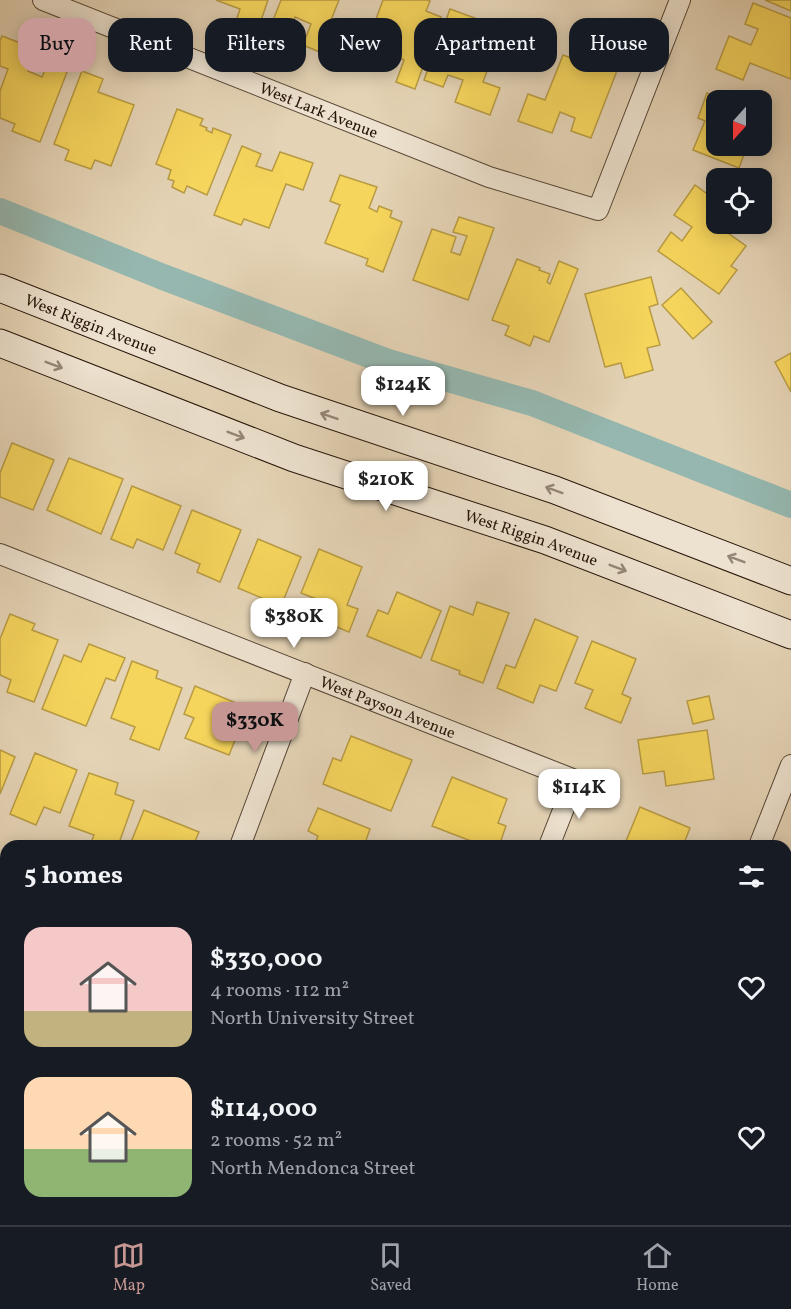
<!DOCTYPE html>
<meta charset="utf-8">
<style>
:root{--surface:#171b24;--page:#242831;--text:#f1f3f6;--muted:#9ea1a6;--line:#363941;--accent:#c59692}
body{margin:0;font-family:Vollkorn,serif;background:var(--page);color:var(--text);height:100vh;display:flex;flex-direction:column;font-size:22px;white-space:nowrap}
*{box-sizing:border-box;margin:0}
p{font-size:20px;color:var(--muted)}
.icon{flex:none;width:33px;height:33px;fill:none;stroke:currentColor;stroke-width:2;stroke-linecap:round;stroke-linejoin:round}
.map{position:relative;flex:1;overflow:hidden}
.side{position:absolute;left:0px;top:840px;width:792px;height:386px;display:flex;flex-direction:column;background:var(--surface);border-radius:18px 18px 0 0;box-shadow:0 3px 15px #0003}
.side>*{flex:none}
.guide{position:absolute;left:18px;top:18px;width:756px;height:54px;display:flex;gap:12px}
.needle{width:39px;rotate:201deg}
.tools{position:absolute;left:706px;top:90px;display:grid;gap:12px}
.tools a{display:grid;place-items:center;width:66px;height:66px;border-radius:12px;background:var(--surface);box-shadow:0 3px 15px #0003;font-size:30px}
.price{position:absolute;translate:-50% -51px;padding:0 14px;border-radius:12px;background:#fff;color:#222;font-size:20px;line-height:39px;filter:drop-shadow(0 2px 3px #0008)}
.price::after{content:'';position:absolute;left:50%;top:36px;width:18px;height:14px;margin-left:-9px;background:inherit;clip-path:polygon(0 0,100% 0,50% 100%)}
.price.selected{background:var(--accent);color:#111}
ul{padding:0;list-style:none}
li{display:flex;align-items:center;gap:18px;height:150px;padding:0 24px}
li span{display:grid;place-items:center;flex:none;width:168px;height:120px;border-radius:18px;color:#555}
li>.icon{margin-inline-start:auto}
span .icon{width:72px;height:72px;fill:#fffc;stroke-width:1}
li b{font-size:26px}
h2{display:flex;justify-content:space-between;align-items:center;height:72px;padding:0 24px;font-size:26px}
.chip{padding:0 21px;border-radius:18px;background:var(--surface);box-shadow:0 3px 15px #0003;font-size:21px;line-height:54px}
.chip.selected{background:var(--accent);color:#111}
.dock{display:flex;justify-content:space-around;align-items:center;height:84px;border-top:2px solid var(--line);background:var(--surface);font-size:16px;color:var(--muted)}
.dock a{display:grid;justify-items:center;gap:3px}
.dock .selected{color:var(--accent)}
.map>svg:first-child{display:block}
.homes{fill:#f6d55c;stroke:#b89b43;stroke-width:1.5}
.shops{fill:#d6604d;stroke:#a24a39;stroke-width:1.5}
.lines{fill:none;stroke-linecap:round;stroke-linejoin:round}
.canal{stroke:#95b7af;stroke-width:26}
.service-casing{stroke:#564434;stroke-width:13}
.minor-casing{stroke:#564434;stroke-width:22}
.secondary-casing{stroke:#271509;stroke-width:29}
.service{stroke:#ede2cf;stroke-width:10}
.minor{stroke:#ede2cf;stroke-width:20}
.secondary{stroke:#ede2cf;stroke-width:27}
.oneway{stroke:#948676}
.labels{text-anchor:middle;stroke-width:6;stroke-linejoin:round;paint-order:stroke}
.street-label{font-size:16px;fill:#271509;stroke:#ede2cf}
</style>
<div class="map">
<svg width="791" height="1225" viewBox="0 0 791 1225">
<rect width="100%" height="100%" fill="#e4d3b5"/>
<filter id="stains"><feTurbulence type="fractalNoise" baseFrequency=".00333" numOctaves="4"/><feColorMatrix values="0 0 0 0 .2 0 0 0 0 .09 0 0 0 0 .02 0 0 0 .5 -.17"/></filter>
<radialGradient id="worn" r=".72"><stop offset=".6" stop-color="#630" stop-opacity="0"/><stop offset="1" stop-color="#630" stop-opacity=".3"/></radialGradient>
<g class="homes">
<path d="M 216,0 L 268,0 L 258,29 L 236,21 L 240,9 Z"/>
<path d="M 281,0 L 339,0 L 329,25 L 346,32 L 336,59 L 303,45 L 311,24 L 295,17 L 290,30 L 272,23 Z"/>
<path d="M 383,0 L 427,0 L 430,1 L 426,11 L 441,17 L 415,89 L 396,82 L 404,60 L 400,58 L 396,67 L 386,63 L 385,65 L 362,57 Z"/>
<path d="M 765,0 L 791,0 L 791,11 Z"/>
<path d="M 753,3 L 791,18 L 791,79 L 750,63 L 743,80 L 716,69 L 729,36 L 751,45 L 758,29 L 745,24 Z"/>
<path d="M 450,9 L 480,20 L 477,27 L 500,36 L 483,82 L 500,88 L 490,115 L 455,102 L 463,80 L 448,75 L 443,87 L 424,80 Z"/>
<path d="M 2,36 L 36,49 L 28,71 L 42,77 L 47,65 L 67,72 L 40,142 L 12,131 L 15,124 L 0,118 L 0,91 L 8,69 L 0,66 L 0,41 Z"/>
<path d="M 563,55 L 587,64 L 590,56 L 618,68 L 591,138 L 571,131 L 575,118 L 560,112 L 552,133 L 518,121 L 528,94 L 545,100 Z"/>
<path d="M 82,71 L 103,79 L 98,92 L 134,105 L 111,166 L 95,160 L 91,169 L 65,160 L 69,150 L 54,144 Z"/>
<path d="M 707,93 L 725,100 L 717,100 L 717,146 L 747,146 L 739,168 L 693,150 L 705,121 L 698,118 Z"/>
<path d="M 177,109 L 203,119 L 200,125 L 207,128 L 206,130 L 212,133 L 213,128 L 231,135 L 207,195 L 187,186 L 184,193 L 172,187 L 174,181 L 168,179 L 171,170 L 156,164 Z"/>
<path d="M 242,146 L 261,154 L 256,166 L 272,171 L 280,152 L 313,163 L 303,190 L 286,184 L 269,228 L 244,219 L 241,225 L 214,215 Z"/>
<path d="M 340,175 L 377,187 L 369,208 L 377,212 L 379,206 L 392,211 L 390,217 L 402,222 L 383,272 L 366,265 L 368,259 L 325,243 L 340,205 L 330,201 Z"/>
<path d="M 695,185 L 717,201 L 717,205 L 707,218 L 746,246 L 731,266 L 737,270 L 719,294 L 658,251 L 671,232 L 682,241 L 692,227 L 674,215 Z"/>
<path d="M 459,217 L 494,228 L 468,300 L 413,280 L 432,229 L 456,237 L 451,252 L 460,255 L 467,236 L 453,232 Z"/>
<path d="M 517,259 L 540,268 L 539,270 L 550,274 L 547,282 L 550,284 L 559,261 L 578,269 L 549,342 L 534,336 L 530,346 L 505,335 L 509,326 L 492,320 Z"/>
<path d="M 651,277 L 658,304 L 649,307 L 660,345 L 647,348 L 653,370 L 625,378 L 621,363 L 605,367 L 585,294 Z"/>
<path d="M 681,288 L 712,322 L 693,339 L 662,305 Z"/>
<path d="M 791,353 L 791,392 L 775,362 Z"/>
<path d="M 12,443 L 54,460 L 33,510 L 0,497 L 0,473 Z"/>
<path d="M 69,458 L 123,479 L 101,534 L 47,510 Z"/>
<path d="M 132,486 L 181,506 L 163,550 L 137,539 L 133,548 L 111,539 Z"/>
<path d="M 192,510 L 241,530 L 220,582 L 197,572 L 200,564 L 175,553 Z"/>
<path d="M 258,539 L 301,557 L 281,606 L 238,588 Z"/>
<path d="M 319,549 L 362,567 L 347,605 L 358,609 L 349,632 L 312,617 L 319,600 L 301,593 Z"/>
<path d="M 397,592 L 441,611 L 421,658 L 367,636 L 378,610 L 388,614 Z"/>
<path d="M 477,602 L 509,613 L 483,683 L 459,674 L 460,671 L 431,660 L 450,606 L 473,615 Z"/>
<path d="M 10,614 L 35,624 L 32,630 L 58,640 L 34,702 L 7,692 L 11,680 L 0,675 L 0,639 Z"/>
<path d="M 535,619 L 578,637 L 556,691 L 540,685 L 533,703 L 497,688 L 506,665 L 515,668 Z"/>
<path d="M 592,641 L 636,659 L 622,694 L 631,698 L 621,723 L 585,708 L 593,690 L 575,683 Z"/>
<path d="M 89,644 L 125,658 L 115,681 L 106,678 L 86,726 L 42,709 L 64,655 L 81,662 Z"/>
<path d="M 132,661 L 158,671 L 156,678 L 182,688 L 159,750 L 130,739 L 135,727 L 111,718 Z"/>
<path d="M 195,686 L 248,708 L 229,755 L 185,738 L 194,718 L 184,714 Z"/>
<path d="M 709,696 L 714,719 L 693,724 L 687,701 Z"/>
<path d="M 707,730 L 714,779 L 666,786 L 664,771 L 643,774 L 638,740 Z"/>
<path d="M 351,736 L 412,760 L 391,811 L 323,784 L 333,758 L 341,761 Z"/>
<path d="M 0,750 L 15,757 L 0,794 Z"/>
<path d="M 35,753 L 77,770 L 60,813 L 44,807 L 36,825 L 10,814 Z"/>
<path d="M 89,773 L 118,783 L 115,794 L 134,801 L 118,846 L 90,845 L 94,835 L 69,826 Z"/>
<path d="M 452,777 L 507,799 L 498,823 L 506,826 L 499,846 L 484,846 L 432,826 Z"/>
<path d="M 640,807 L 690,828 L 683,846 L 624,846 Z"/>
<path d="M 318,808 L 370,829 L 364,846 L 314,846 L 318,836 L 308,831 Z"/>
<path d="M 144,810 L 199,832 L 193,846 L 141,846 L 131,842 Z"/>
<path d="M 0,919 L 6,921 L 6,971 L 0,968 Z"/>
<path d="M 0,997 L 6,1000 L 0,1019 Z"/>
<path d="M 2,1153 L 6,1154 L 6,1210 L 0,1208 L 0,1158 Z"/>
<path d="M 159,1220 L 179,1220 L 176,1225 L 157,1225 Z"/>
<path d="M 280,1220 L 346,1220 L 344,1225 L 278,1225 Z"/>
<path d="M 474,1220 L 537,1220 L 535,1225 L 472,1225 Z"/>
</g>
<path class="shops" d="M 791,1082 L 791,1220 L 786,1218 L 786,1095 Z"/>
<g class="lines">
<path class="canal" d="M 0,211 L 163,277 L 388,362 L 532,403 L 791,505"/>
<defs>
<g id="service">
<path d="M 786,889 L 791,890"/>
<path d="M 786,970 L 791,956"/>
<path d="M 694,1225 L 696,1220"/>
</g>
<g id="minor">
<path id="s1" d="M 43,0 L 489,177 L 598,210 L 680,0"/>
<path id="s2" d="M 0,554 L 575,780 L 549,846"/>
<path d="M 240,846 L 305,673"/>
<path d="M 759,846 L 791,765"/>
<path d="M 0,868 L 6,870"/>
<path d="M 94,1225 L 96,1220"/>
<path d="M 404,1225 L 406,1220"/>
<path d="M 612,1225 L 614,1220"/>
</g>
<g id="secondary">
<path id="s3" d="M 0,288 L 280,398 L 555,490 L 791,581"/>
<path id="s4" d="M 0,343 L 294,458 L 545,540 L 791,635"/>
</g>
</defs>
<use href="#service" class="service-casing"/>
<use href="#minor" class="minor-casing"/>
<use href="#secondary" class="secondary-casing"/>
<use href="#service" class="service"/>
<use href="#minor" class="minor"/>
<use href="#secondary" class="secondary"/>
</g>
<defs><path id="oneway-shaft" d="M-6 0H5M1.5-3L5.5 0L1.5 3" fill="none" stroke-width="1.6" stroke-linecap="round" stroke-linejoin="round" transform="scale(1.5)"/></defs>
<g class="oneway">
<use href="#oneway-shaft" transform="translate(54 365) rotate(21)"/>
<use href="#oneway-shaft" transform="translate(329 416) rotate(-161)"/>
<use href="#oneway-shaft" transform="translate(236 435) rotate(21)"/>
<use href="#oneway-shaft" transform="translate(554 490) rotate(-160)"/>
<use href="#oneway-shaft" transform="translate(736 559) rotate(-159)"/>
<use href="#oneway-shaft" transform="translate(618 568) rotate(21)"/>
</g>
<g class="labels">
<g class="street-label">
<text dy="6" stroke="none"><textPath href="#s1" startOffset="297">West Lark Avenue</textPath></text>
<text dy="6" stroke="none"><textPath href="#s3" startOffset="98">West Riggin Avenue</textPath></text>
<text dy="6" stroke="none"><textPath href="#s4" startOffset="566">West Riggin Avenue</textPath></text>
<text dy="6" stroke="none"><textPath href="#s2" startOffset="417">West Payson Avenue</textPath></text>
</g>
</g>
<rect width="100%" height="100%" filter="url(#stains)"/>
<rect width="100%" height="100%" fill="url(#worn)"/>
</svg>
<div class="tools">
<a><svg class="needle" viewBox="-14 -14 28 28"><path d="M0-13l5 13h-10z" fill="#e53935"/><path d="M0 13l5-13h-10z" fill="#9ea1a6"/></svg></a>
<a><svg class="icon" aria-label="locate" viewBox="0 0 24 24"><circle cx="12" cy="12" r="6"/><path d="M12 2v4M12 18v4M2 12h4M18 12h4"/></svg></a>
</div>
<b class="price" style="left:403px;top:417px">$124K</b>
<b class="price" style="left:386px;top:512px">$210K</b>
<b class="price" style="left:294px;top:649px">$380K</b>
<b class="price selected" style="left:255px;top:753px">$330K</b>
<b class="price" style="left:579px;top:820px">$114K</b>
<div class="guide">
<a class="chip selected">Buy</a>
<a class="chip">Rent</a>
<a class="chip">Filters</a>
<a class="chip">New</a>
<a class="chip">Apartment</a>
<a class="chip">House</a>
</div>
<section class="side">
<h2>5 homes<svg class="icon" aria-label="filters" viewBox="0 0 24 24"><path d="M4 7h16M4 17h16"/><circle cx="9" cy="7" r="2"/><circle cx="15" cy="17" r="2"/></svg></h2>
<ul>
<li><span style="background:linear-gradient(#f6c9c9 70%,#c2b280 0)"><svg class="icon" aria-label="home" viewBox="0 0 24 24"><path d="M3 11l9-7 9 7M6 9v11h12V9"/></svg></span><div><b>$330,000</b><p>4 rooms · 112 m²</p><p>North University Street</p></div><svg class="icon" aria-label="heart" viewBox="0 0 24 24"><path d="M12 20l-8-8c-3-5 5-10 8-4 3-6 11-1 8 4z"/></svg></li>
<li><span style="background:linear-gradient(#ffd9b3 60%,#8fb573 0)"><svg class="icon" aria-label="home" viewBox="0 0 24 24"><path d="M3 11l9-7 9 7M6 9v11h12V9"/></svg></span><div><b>$114,000</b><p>2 rooms · 52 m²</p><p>North Mendonca Street</p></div><svg class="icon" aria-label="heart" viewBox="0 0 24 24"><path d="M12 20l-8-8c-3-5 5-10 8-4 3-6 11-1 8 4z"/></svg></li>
</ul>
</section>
</div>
<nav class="dock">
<a class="selected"><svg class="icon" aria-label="map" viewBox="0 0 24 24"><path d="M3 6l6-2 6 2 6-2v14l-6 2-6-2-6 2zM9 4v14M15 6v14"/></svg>Map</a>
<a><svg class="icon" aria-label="saved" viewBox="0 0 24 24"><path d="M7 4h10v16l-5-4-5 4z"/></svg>Saved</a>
<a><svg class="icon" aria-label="home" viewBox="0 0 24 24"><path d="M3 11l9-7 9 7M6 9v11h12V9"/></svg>Home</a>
</nav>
